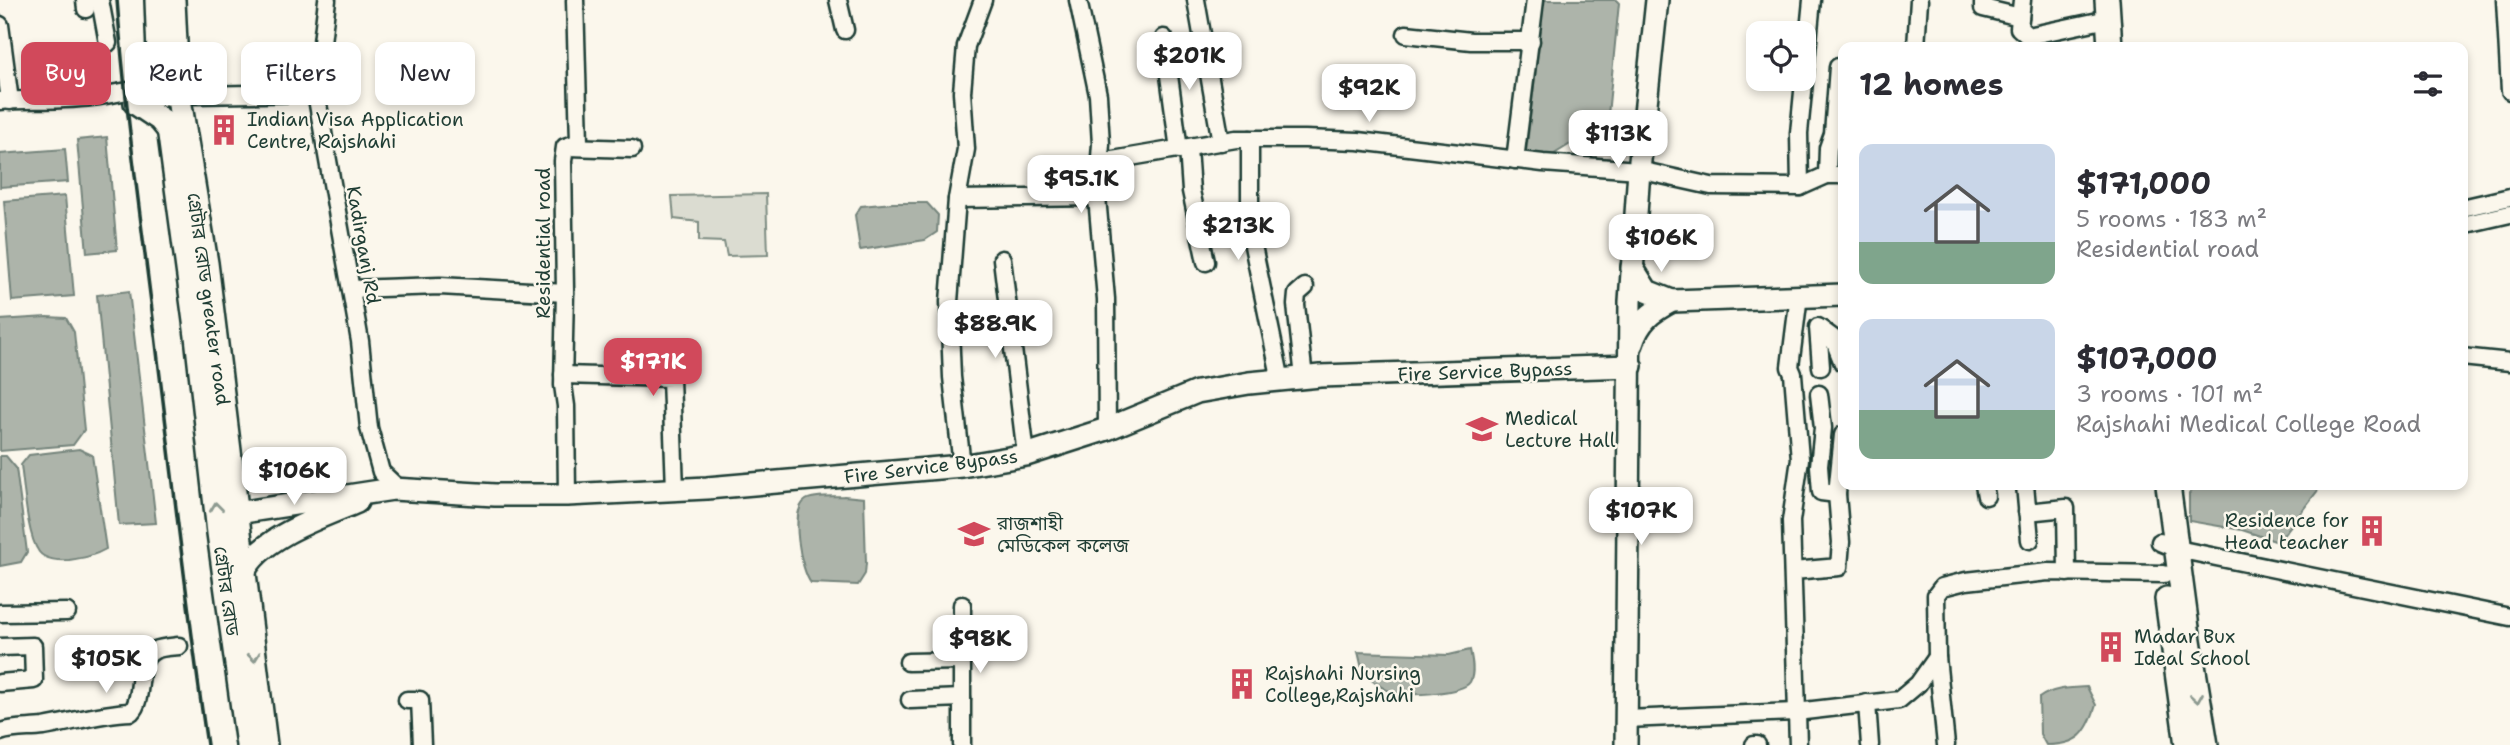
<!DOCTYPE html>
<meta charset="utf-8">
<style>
:root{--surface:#fff;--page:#f2f2f3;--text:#2b2b33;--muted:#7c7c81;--accent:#d1495b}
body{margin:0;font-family:"Shantell Sans","Noto Sans Bengali",sans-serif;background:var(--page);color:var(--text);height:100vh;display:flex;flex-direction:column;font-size:26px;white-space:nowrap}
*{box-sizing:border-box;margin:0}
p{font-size:23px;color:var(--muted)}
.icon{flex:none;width:38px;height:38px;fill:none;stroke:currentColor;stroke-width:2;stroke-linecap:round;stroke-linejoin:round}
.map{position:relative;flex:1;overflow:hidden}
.panel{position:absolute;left:1838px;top:42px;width:630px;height:448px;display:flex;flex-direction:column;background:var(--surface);border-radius:14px;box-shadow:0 4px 10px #0003}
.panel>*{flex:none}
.banner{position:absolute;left:21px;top:42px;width:665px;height:63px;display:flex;gap:14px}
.fabs{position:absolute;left:1746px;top:21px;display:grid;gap:14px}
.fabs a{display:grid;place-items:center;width:70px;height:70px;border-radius:14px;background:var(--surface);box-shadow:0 4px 10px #0003;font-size:35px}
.price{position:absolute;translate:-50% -60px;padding:0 16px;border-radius:14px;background:#fff;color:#222;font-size:23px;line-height:46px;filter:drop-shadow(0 2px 4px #0008)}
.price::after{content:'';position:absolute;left:50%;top:42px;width:21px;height:16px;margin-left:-10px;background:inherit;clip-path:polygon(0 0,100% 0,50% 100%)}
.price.on{background:var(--accent);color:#fff}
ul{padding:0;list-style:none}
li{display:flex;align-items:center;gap:21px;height:175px;padding:0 21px}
li span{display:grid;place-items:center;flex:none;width:196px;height:140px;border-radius:14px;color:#555}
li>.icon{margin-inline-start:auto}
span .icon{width:84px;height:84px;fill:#fffc;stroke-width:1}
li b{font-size:30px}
h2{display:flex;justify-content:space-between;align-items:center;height:84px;padding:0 21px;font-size:30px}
.chip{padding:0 24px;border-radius:14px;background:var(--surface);box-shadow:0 4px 10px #0003;font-size:24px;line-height:63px}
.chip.on{background:var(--accent);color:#fff}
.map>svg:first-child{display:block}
.green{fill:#dbdcd1;stroke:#7d8c82;stroke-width:2}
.water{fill:#adb4aa;stroke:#74847b;stroke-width:2}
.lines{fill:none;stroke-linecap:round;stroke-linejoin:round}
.minor-casing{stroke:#1f3d34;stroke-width:21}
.major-casing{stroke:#1f3d34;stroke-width:26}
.highway-casing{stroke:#1f3d34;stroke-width:28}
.minor{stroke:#fbf7ec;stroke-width:16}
.major{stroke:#fbf7ec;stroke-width:21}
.highway{stroke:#fbf7ec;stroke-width:23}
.rail{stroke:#1f3d34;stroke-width:3.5}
.oneway{stroke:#8d9a90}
.labels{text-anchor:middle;stroke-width:5;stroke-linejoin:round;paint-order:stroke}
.poi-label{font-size:19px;fill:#1f3d34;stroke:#fbf7ec;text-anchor:start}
.street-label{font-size:19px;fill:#1f3d34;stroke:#fbf7ec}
</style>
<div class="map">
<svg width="2510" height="745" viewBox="0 0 2510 745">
<rect width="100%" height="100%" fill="#fbf7ec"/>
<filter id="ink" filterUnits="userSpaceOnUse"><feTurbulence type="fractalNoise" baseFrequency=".0143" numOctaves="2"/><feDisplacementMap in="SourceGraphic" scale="14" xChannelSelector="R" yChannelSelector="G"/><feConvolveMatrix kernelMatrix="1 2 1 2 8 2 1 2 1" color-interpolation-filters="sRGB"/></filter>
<g filter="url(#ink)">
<path class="green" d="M 766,194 L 768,255 L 727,256 L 724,242 L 699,241 L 699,222 L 674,219 L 672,196 Z"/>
<g class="water">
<path d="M 1544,0 L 1616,0 L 1619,3 L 1607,125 L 1593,130 L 1551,156 L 1526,153 Z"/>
<path d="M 107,137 L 117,250 L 87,253 L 77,140 Z"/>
<path d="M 65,149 L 68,182 L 0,187 L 0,154 Z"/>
<path d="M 65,196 L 74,296 L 12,301 L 4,201 Z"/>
<path d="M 893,203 L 927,203 L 938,215 L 937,232 L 925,240 L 860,250 L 855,215 L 861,206 Z"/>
<path d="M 129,291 L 156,523 L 119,525 L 97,295 Z"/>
<path d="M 47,317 L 66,318 L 74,332 L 84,430 L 73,445 L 0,451 L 0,320 Z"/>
<path d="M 79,449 L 92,455 L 106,549 C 94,556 83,558 69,560 C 60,561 45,560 39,552 C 27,536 24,486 21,465 L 29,455 Z"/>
<path d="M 0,456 L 6,456 L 16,468 L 27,552 L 21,562 L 0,566 Z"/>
<path d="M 2196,485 L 2322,485 L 2278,542 L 2242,530 L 2189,521 L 2189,494 Z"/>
<path d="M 844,496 L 864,498 L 866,563 L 865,574 L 858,585 L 811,583 C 801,571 789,510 806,500 C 815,495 834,497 844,496 Z"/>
<path d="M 1470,650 C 1472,659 1475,673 1470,682 C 1462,694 1403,697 1391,692 C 1384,689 1368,679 1364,673 C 1361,668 1360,658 1358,652 L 1449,655 Z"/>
<path d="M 2087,687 L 2096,705 C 2087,734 2078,745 2046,745 L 2040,734 L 2039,698 C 2052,688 2070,688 2087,687 Z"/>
</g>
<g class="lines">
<defs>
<g id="minor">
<path d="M 85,0 L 86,9"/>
<path d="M 100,0 L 108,43"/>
<path d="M 327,0 L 316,93 L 360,341 L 369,428 L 381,472 L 399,489"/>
<path d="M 838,0 L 845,30"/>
<path d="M 1078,0 L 1098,95 L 1101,144 L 1097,197 L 1106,299 L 1107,429"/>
<path d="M 1196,0 L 1221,142"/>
<path d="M 1983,0 L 1983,8 L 2020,17"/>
<path d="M 2022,0 L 2019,28 L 2028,36 L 2108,19"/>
<path d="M 2505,0 L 2510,91"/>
<path d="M 0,25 L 10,101"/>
<path d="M 1406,34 L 1471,41 L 1531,41"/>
<path d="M 1164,38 L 1179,150"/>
<path d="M 1916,47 L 1919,0"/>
<path d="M 0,101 C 32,99 66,101 99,96 C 131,91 164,82 195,95 L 316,93"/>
<path d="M 1250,139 L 1250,231 L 1281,381"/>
<path d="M 568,147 L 632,149"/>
<path d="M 1188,148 L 1191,191 L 1206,262"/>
<path d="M 1515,160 L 1535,0"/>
<path d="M 1101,162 L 1236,139 L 1305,139 L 1358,141 L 1543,163 L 1639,170 L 1711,186 L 1800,187 L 1827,175 L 1843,175"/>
<path d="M 1827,175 L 1828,148 L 1833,134 L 1838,67"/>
<path d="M 1800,187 L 1799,133 L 1812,0"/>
<path d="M 957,199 L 1097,197"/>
<path d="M 2462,208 L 2510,197"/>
<path d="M 2462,225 L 2510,214"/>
<path d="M 1002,259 L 1026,455"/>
<path d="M 351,289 L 440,286 L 565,293"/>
<path d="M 2462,357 L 2510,362"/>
<path d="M 1821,367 L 1818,327 L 1833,338 L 1843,363"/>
<path d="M 563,375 L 671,378 L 675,490"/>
<path d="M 1304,378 L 1296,305 L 1297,294 L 1305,287"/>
<path d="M 1819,394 L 1823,428 L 1819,466 L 1821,492 L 1837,494"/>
<path d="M 962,466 L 952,377 L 949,302 L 957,199 L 966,149 L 962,92 L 966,46 L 983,0"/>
<path d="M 1984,485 L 1986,496"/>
<path d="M 2025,485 L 2030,540"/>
<path d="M 567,495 L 566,406 L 563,385 L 565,291 L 563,161 L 565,147 L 579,142 L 575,0"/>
<path d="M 2027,512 L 2066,508 L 2067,573"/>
<path d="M 2160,542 L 2177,549 L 2510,617"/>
<path d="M 1793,571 L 1839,567 L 1841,542 L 1837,494 L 1843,435"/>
<path d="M 962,605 L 962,745"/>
<path d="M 0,613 L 67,612"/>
<path d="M 0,647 L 33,646 L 34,680 L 0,683"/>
<path d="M 908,662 L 962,661"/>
<path d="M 407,700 L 420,700 L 422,745"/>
<path d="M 910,700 L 962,698"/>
<path d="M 1867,703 L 1870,745"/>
<path d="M 1626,719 L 1796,712 L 1899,700 L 1918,684 L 1937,657"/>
<path d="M 0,732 C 15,727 29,729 44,727 C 73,722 100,713 131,712 C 146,697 133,660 155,650 C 162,647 171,647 179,646"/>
<path d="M 1754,745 L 1757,745"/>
<path d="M 1798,745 L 1791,521 L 1800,459 L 1793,374 L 1790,367 L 1799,295"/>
<path d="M 1946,745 L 1937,657 L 1936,595 L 1942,587 L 1966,581 L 2048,572 L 2164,574"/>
</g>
<g id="major">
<path d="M 1632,267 L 1647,291 L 1672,301"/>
<path d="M 1632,344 C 1639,321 1651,312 1672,301 L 1843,295"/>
<path d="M 237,513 L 393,489 L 495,495 L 567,495 L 707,488 L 962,466 L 1026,455 L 1107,429 L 1197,392 L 1249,383 L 1320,376 L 1631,366"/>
<path d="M 243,574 C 259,537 322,517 357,502"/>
<path d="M 1626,745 L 1630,302 L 1639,170 L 1657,0"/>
</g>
<g id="highway">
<path d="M 157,0 L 159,54 L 164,94"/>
<path d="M 173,0 L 177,87 L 206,263 L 265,745"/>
<path d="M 2107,0 L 2110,47"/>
<path d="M 136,103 L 160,119 L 169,130"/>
<path d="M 169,128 L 197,336 L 219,533 L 248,745"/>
<path d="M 2168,485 L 2187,628 L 2206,745"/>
<path d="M 2167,599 L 2187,745"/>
</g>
</defs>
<use href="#minor" class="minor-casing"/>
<use href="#major" class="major-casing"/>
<use href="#highway" class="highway-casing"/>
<use href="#minor" class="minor"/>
<use href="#major" class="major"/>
<use href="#highway" class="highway"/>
<path class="rail" d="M 117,0 C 126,120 144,240 158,360 C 174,488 188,617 207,745"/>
</g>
<defs><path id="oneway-chevron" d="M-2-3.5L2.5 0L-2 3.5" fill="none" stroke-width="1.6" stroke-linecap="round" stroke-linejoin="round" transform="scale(1.75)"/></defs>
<g class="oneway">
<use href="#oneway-chevron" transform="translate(216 507) rotate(-97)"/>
<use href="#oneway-chevron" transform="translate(254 657) rotate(83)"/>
<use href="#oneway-chevron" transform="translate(2197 698) rotate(81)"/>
</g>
</g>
<defs>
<symbol id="building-bare" viewBox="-9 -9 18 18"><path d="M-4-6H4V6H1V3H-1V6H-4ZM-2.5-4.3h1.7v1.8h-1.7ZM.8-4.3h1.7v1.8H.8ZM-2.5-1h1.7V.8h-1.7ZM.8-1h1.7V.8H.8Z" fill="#d1495b" stroke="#fbf7ec" stroke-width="2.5" paint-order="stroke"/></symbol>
<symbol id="university-bare" viewBox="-9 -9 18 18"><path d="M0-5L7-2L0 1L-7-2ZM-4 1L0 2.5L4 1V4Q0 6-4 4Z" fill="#d1495b" stroke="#fbf7ec" stroke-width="2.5" paint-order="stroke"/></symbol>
</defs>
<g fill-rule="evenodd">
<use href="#building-bare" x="202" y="108" width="44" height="44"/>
<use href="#university-bare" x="1460" y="407" width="44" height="44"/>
<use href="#building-bare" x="2350" y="509" width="44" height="44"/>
<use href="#university-bare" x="952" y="512" width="44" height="44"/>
<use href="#building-bare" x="2089" y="625" width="44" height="44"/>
<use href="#building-bare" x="1220" y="662" width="44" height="44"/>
</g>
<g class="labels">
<g class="poi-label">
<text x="247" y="126">Indian Visa Application<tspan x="247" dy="22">Centre, Rajshahi</tspan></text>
<text x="1505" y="425">Medical<tspan x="1505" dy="22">Lecture Hall</tspan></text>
<text x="2349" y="527" text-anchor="end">Residence for<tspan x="2349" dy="22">Head teacher</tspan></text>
<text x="997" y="530">রাজশাহী<tspan x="997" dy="22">মেডিকেল কলেজ</tspan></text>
<text x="2134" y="643">Madar Bux<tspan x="2134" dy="22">Ideal School</tspan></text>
<text x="1265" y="680">Rajshahi Nursing<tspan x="1265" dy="22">College,Rajshahi</tspan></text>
</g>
<g class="street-label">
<text transform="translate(543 243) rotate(-90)" y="7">Residential road</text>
<text transform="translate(364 245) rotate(80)" y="7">Kadirganj Rd</text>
<text transform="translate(209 299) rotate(82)" y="7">গ্রেটার রোড greater road</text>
<text transform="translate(1485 371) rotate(-2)" y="7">Fire Service Bypass</text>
<text transform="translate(931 466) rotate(-7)" y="7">Fire Service Bypass</text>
<text transform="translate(227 591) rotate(82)" y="7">গ্রেটার রোড</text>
</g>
</g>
</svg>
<div class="fabs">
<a><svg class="icon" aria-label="locate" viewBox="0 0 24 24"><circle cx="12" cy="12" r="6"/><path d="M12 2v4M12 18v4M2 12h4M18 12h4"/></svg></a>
</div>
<b class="price" style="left:1189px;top:92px">$201K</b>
<b class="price" style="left:1369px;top:124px">$92K</b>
<b class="price" style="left:1618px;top:170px">$113K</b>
<b class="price" style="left:1081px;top:215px">$95.1K</b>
<b class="price" style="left:1238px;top:262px">$213K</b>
<b class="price" style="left:1661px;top:274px">$106K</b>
<b class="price" style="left:995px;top:360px">$88.9K</b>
<b class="price on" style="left:653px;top:398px">$171K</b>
<b class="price" style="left:294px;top:507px">$106K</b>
<b class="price" style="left:1641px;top:547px">$107K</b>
<b class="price" style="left:980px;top:675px">$98K</b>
<b class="price" style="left:106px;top:695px">$105K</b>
<div class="banner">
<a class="chip on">Buy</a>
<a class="chip">Rent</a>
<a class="chip">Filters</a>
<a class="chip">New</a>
</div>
<section class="panel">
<h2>12 homes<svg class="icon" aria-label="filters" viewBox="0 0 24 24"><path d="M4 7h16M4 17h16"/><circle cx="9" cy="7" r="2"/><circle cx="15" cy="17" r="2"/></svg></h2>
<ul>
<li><span style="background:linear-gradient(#c9d6e8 70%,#7fa58c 0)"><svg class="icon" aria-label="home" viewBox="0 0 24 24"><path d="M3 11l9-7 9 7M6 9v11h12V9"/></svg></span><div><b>$171,000</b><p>5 rooms · 183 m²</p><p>Residential road</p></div></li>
<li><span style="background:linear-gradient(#c9d6e8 65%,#7fa58c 0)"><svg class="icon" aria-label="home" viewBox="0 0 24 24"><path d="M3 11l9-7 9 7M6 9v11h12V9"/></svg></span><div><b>$107,000</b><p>3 rooms · 101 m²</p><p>Rajshahi Medical College Road</p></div></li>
</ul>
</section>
</div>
